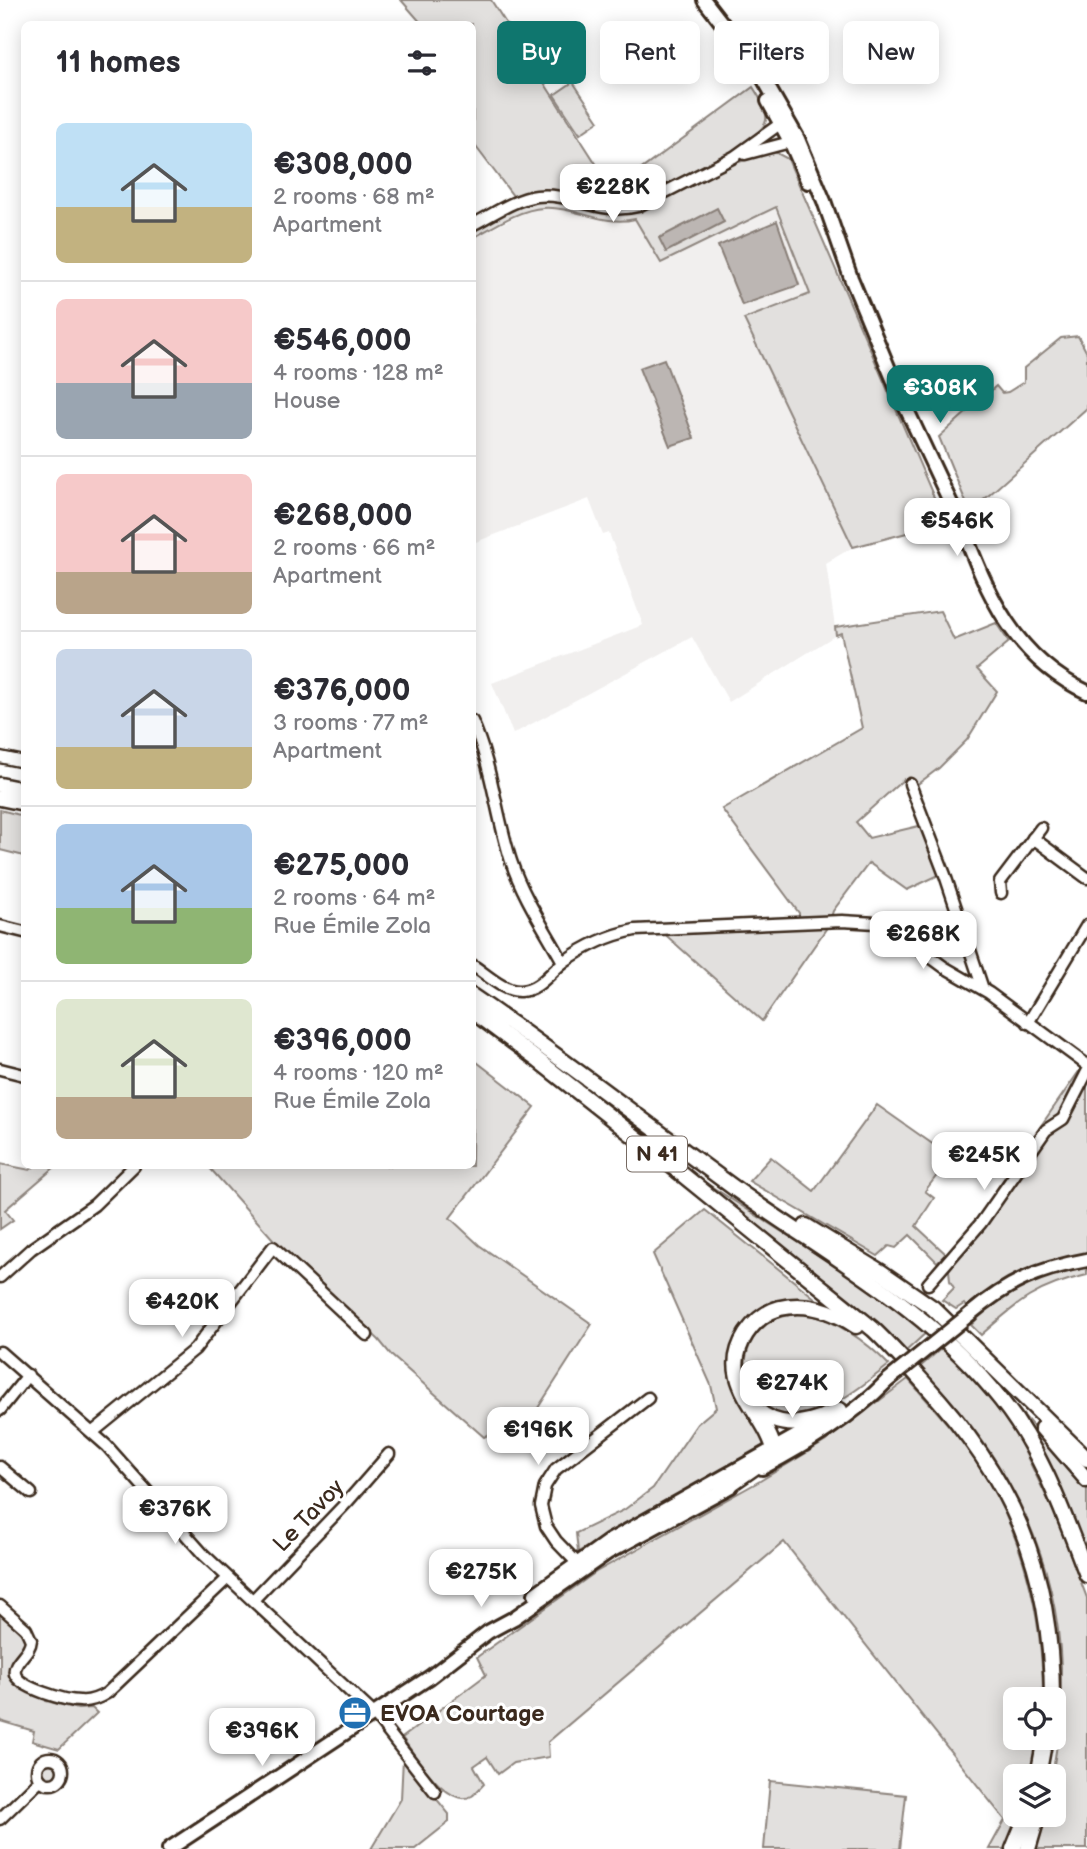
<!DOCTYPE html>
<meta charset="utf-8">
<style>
:root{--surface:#fff;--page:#f2f2f3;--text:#2b2b33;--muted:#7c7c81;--line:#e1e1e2;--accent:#0f766e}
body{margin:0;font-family:"Balsamiq Sans",sans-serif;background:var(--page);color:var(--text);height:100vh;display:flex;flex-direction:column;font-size:26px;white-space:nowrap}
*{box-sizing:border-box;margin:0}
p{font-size:23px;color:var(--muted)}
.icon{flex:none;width:38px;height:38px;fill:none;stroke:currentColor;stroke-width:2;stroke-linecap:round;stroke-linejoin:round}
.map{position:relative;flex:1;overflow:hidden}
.sheet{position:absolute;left:21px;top:21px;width:455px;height:1148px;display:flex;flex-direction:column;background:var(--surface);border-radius:10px;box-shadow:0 4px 18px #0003}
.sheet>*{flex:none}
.guide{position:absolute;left:497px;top:21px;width:485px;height:63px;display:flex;gap:14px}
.controls{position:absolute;left:1003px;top:1687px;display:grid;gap:14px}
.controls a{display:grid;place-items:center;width:63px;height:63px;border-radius:10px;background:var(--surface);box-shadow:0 4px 18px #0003;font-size:35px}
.price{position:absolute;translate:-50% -60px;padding:0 16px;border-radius:14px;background:#fff;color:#222;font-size:23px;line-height:46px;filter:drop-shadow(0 2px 4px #0008)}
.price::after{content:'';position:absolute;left:50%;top:42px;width:21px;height:16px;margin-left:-10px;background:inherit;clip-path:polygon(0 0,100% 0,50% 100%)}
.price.on{background:var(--accent);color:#fff}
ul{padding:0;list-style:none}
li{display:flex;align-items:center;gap:21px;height:175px;padding:0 35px}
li+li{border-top:2px solid var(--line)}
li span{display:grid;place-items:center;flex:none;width:196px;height:140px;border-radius:10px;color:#555}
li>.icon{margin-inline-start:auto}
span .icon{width:84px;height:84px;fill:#fffc;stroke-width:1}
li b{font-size:30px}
h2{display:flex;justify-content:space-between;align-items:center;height:84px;padding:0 35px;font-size:30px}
.tag{padding:0 24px;border-radius:10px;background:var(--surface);box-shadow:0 4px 18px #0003;font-size:24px;line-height:63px}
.tag.on{background:var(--accent);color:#fff}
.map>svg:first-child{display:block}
.built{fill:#f1efee}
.green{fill:#e2e0de;stroke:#8e857e;stroke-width:2}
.water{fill:#bcb6b3;stroke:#887e77;stroke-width:2}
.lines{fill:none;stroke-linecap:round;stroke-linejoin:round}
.minor-casing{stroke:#3b2a1e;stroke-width:15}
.major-casing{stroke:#3b2a1e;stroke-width:18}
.highway-casing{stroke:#3b2a1e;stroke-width:19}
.minor{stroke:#fff;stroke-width:10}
.major{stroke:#fff;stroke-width:12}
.highway{stroke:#fff;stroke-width:14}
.major-bridge-casing{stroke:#3b2a1e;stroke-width:18;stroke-linecap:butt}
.major-bridge{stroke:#fff;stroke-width:12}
.labels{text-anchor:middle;stroke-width:6;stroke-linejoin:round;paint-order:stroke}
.shield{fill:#fff;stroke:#766a62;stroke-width:2}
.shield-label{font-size:21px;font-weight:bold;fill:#3b2a1e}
.street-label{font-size:23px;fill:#3b2a1e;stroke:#fff}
.poi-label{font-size:23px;font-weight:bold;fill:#3b2a1e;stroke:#fff;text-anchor:start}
</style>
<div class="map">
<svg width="1087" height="1849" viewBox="0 0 1087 1849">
<rect width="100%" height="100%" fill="#fff"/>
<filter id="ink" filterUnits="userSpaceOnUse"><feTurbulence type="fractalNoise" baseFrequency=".0143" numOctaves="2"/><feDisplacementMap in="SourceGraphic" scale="14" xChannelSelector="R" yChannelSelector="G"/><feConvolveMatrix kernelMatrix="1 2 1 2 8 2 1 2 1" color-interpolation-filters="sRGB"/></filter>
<g filter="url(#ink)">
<path class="built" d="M 545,207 L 623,222 L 635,219 L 662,263 L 776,207 L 810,294 L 744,320 L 853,547 L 826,563 L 836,635 L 729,702 L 692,637 L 513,734 L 492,683 L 643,625 L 609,533 L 603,535 L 589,499 L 473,543 L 473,238 L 532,209 Z"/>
<g class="green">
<path d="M 401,0 L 491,0 L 613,190 L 753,87 C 779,127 764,126 733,151 L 739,162 L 773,151 L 788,159 L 945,523 L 853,547 L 744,319 L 810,294 L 776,207 L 661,263 L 635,219 C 603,227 575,206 543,208 C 520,209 493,227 473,238 L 473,218 L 513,196 L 473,143 L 472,24 L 422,24 Z"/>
<path d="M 573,82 L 599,121 L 580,134 L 554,95 Z"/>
<path d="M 1078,336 L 1087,353 L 1087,408 L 970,512 L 939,437 L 996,386 L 1002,393 L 1008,392 L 1024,382 L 1024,368 L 1061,338 Z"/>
<path d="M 940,611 L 954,640 L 996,623 L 1009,642 L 977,669 L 997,691 L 967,740 L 939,768 L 915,786 L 904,779 L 856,822 L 869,838 L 923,825 L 941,874 L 907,890 L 869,863 L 833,911 L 828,926 L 762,1021 L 660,930 L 799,926 L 799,913 L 722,809 L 862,728 L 841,633 L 836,635 L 835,627 Z"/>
<path d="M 0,810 L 24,816 L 24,856 L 0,850 Z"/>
<path d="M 473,1059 L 535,1107 L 450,1218 L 479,1245 L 592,1324 L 536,1411 L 484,1437 L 392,1356 L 379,1340 L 281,1248 L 208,1166 L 472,1166 Z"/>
<path d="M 1082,1067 L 1087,1072 L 1087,1275 C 1037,1286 1018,1302 981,1335 L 971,1325 L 976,1320 L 964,1304 L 956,1309 L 942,1300 L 954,1288 L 950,1281 L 949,1270 L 1005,1197 L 996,1190 Z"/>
<path d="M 877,1105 L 951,1157 L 925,1191 L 934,1198 L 916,1226 L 946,1254 L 937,1262 L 910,1235 L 896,1248 L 889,1246 L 878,1256 L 749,1181 L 771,1157 L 814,1191 Z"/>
<path d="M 0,1164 L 30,1170 L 35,1166 L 56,1166 L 5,1210 L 13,1220 L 0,1229 Z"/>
<path d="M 692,1174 L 879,1294 L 929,1330 L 905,1352 L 856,1304 Z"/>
<path d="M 705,1210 L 821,1303 L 777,1303 L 731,1353 L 766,1445 L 578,1552 L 576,1533 L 624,1510 L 653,1488 L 697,1424 L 716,1408 L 711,1385 L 653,1254 Z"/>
<path d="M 806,1313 C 839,1322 865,1340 889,1365 C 860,1388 829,1414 790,1416 C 787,1416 783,1418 779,1417 C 775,1416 770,1410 766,1408 C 738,1389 739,1346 765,1325 C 776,1316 792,1314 806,1313 Z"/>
<path d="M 944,1346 L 1000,1410 L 1016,1434 L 1054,1512 L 1087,1598 L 1087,1849 L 1035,1849 L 1045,1815 L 1054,1815 C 1054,1801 1053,1785 1053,1773 C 1054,1761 1057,1748 1058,1736 C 1061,1714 1061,1690 1061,1667 C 1057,1549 1001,1449 920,1367 Z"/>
<path d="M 908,1379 C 932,1406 956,1432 976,1462 C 1023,1532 1043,1615 1043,1699 L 1015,1699 L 1015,1738 L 1040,1738 L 1031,1776 L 1015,1776 L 1015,1815 L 1020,1815 L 1005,1849 L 989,1849 L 1005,1820 L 784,1542 L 548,1742 L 549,1757 L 513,1763 L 498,1774 L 487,1757 L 474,1766 L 484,1784 C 480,1788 476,1793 472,1796 C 448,1810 415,1754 402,1738 L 486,1675 L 477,1657 L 596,1572 L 760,1481 L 826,1441 Z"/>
<path d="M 1019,1410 L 1073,1473 L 1087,1486 L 1087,1557 L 1043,1452 Z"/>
<path d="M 0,1611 L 25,1638 L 26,1643 C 1,1678 6,1685 46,1697 L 46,1701 L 78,1709 L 92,1708 L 97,1713 L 59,1749 L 32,1741 L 34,1731 L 0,1721 Z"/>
<path d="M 403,1758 L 449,1814 L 449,1822 L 415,1849 L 371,1849 L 401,1799 Z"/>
<circle cx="50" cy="1771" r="10"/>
<path d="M 770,1781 L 906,1795 L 900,1849 L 764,1849 Z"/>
</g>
<g class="water">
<path d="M 717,208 L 724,222 L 666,252 L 659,238 Z"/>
<path d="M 777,221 L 799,285 L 742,305 L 718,246 Z"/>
<path d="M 664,359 L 694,438 L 670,446 L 639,368 Z"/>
</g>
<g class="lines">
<defs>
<g id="minor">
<path d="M 745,154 L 794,141"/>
<path d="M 472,225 C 492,215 514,199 537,196 C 573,192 599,216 638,206 L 734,157 L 784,121"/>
<path d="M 472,721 C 492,765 496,815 511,861 C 523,897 545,929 563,962"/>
<path d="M 0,757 L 24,762"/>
<path d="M 910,784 L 945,875 L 983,989"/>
<path d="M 1033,838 L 1087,878"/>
<path d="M 1001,893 L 1000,882 L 1041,828"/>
<path d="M 0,926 L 24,932"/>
<path d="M 472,965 C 485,973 504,992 520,991 C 539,991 551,971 565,961 C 586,946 610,935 635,930 L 842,921 L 876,923 L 895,931 L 944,967 L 989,993 L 1087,1065"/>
<path d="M 1028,1023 L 1087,925"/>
<path d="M 0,1069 L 24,1075"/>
<path d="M 0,1277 L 31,1249 L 94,1205 L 134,1166"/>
<path d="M 928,1284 L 981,1223 L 1046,1130 L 1063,1119 L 1087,1072"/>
<path d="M 0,1352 L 107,1446 L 203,1554 L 374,1714 L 435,1792"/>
<path d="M 0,1410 L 28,1375"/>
<path d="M 93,1432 L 195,1349 L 273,1247 L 367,1335"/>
<path d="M 0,1467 L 31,1493"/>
<path d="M 582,1568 L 556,1541 L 546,1526 L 541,1506 L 545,1486 L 556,1469 L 648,1398"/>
<path d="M 253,1600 L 348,1501 L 389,1454"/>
<path d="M 0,1606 L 26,1629 L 31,1640 C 30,1654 12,1661 15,1674 C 19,1688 67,1701 80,1701 C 90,1702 99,1698 107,1693 L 228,1578"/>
<circle cx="50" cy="1771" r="13"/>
<path d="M 0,1819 L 40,1780"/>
</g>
<g id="major">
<path d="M 704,0 L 759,71 L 798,139 L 824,201 L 851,278 L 898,391 L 963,529"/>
<path d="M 768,101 L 791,143 L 808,182"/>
<path d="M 961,524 C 988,595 1014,658 1087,692"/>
<path d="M 970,1314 C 1008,1282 1038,1269 1087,1260"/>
<path d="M 762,1468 C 807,1444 852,1417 887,1381"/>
<path d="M 535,1594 L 609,1541 L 825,1420"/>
<path d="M 169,1849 L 430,1677 L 488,1632 L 514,1618 L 607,1553 L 731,1486"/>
</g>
<g id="highway">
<path d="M 0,785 L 24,790"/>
<path d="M 0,798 L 24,803"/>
<path d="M 472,996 C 563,1058 649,1126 737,1190 C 831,1257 929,1308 1001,1400 C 1042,1451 1064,1515 1087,1575"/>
<path d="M 472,1011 L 539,1061 L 667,1162 L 873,1329 C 891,1346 907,1364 924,1383 C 1012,1479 1052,1568 1052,1699"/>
<path d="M 806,1226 L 881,1272 L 933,1308 L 1087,1459"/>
<path d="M 755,1408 C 782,1433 810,1423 840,1410"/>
<path d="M 1042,1428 L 1087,1480"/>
<path d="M 722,1490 L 775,1453 C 767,1412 715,1382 746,1334 C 754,1322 766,1312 780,1308 C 807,1302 834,1311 856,1326"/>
<path d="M 1038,1776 L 1045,1738"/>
<path d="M 1013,1849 L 1027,1815"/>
<path d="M 1028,1849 L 1038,1815"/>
</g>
</defs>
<use href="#minor" class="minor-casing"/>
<use href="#major" class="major-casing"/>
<use href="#highway" class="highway-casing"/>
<use href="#minor" class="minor"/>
<use href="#major" class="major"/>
<use href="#highway" class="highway"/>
<defs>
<path id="major-bridge" d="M 887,1381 L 970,1314"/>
</defs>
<use href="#major-bridge" class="major-bridge-casing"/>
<use href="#major-bridge" class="major-bridge"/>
</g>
</g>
<defs>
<symbol id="office-disc" viewBox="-11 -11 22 22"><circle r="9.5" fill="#1f6fb2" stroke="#fff"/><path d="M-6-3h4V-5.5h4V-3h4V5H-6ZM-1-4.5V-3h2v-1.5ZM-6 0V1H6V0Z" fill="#fff"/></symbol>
</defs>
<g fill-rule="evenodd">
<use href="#office-disc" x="336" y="1694" width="38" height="38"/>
</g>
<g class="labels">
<rect class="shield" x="627" y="1136.5" width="60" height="35" rx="5"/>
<g class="shield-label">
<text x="657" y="1161">N 41</text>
</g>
<g class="street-label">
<text transform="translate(308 1515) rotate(-46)" y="8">Le Tavoy</text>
</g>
<g class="poi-label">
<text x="380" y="1721">EVOA Courtage</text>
</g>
</g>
</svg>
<div class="controls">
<a><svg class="icon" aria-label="locate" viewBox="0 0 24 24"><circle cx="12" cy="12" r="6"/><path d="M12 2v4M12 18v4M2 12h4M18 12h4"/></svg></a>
<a><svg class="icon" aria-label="layers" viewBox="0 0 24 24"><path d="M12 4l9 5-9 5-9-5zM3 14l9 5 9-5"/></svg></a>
</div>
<b class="price" style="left:613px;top:224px">€228K</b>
<b class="price on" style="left:940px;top:425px">€308K</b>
<b class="price" style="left:957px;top:558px">€546K</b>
<b class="price" style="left:923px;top:971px">€268K</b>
<b class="price" style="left:984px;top:1192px">€245K</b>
<b class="price" style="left:182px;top:1339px">€420K</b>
<b class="price" style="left:792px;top:1420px">€274K</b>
<b class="price" style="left:538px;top:1467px">€196K</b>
<b class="price" style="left:175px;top:1546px">€376K</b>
<b class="price" style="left:481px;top:1609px">€275K</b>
<b class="price" style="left:262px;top:1768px">€396K</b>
<div class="guide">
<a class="tag on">Buy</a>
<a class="tag">Rent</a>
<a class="tag">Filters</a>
<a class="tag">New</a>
</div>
<section class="sheet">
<h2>11 homes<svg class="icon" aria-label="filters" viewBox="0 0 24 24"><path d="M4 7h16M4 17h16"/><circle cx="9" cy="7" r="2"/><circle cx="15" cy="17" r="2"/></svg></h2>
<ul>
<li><span style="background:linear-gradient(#bfe0f5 60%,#c2b280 0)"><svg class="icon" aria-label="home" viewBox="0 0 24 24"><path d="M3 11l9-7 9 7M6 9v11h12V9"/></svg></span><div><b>€308,000</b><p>2 rooms · 68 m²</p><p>Apartment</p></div></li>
<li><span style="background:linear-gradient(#f6c9c9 60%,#9aa5b1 0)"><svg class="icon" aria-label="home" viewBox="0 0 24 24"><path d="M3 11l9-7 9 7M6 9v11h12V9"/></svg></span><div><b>€546,000</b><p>4 rooms · 128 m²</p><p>House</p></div></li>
<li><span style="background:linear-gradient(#f6c9c9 70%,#b9a48a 0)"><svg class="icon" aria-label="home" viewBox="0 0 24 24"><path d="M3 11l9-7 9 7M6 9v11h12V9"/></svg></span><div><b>€268,000</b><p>2 rooms · 66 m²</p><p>Apartment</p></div></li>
<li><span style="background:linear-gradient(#c9d6e8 70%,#c2b280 0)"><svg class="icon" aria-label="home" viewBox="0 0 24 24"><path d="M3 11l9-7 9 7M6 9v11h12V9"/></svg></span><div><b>€376,000</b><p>3 rooms · 77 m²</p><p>Apartment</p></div></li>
<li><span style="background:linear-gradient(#a9c7e8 60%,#8fb573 0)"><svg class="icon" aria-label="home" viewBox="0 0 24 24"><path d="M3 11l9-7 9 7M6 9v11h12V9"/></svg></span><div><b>€275,000</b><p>2 rooms · 64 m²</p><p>Rue Émile Zola</p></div></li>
<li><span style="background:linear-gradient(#dfe7d0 70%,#b9a48a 0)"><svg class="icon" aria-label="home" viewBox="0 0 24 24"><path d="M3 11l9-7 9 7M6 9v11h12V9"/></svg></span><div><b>€396,000</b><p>4 rooms · 120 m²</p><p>Rue Émile Zola</p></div></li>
</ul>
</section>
</div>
